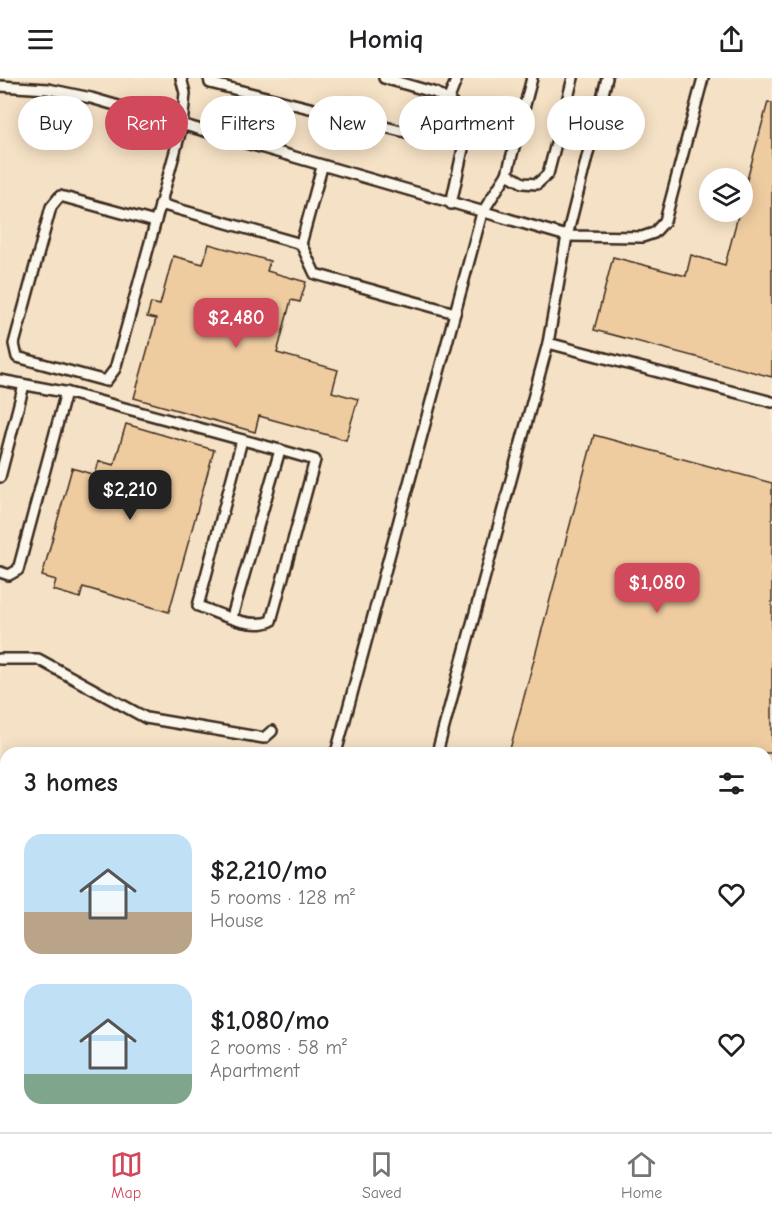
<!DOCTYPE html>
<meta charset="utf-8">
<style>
:root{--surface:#fff;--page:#f2f2f2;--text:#202124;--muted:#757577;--line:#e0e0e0;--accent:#d1495b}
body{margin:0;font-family:"Comic Neue",sans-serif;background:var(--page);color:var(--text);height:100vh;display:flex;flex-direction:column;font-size:22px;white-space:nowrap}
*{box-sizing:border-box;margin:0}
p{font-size:20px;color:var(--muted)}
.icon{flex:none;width:33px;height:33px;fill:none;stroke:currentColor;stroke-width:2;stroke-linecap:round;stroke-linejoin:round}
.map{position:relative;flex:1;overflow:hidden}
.panel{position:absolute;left:0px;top:669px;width:772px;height:386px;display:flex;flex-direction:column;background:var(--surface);border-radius:18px 18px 0 0;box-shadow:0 3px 15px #0003}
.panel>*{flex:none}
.guide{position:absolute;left:18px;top:18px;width:736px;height:54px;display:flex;gap:12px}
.buttons{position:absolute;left:699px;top:90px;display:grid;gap:12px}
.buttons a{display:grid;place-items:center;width:54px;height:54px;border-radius:50%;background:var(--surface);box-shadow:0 3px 15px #0003;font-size:30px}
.price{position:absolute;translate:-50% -51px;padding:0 14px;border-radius:12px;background:var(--accent);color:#fff;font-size:20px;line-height:39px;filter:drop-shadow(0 2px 3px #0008)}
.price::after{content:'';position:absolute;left:50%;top:36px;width:18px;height:14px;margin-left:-9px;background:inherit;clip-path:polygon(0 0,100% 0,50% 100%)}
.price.on{background:#222;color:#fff}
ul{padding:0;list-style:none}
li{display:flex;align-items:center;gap:18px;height:150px;padding:0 24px}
li span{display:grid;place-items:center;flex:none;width:168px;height:120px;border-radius:18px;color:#555}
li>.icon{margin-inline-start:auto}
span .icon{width:72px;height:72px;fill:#fffc;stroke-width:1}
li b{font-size:26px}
h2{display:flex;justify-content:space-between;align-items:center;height:72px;padding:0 24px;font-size:26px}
.tag{padding:0 21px;border-radius:27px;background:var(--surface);box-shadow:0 3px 15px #0003;font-size:21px;line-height:54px}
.tag.on{background:var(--accent);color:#fff}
header{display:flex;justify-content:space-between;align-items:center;height:78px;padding:0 24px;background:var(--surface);font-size:27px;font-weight:800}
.menu{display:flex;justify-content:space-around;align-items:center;height:84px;border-top:2px solid var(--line);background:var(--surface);font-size:16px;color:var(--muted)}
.menu a{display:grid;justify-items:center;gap:3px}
.menu .on{color:var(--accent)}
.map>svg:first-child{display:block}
.built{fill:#f5e1c5;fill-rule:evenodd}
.water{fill:url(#water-rules);stroke:#6d9699;stroke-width:1.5}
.building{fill:#efcca0;stroke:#3b2a1e;stroke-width:1.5}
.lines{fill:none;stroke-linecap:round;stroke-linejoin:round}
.service-casing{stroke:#3b2a1e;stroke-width:14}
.service{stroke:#fbf7ec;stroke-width:9}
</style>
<header><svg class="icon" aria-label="menu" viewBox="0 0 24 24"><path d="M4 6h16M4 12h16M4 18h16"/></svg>Homiq<svg class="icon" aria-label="share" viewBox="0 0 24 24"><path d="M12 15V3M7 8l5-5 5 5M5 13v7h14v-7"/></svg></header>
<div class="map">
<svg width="772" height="1054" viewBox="0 0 772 1054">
<defs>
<pattern id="water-rules" width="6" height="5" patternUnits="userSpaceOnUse" patternTransform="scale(1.5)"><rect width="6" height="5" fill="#8edeeb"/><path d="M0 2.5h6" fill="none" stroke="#7bbfc9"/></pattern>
</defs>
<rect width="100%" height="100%" fill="#f7ead5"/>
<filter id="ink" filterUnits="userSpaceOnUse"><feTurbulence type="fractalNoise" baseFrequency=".0167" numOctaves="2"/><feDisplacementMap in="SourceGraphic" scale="12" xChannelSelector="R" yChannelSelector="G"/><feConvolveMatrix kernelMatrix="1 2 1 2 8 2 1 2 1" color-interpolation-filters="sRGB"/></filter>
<g filter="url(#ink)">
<path class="built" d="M 0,0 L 772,0 L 772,1054 L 673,1054 L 656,1049 L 766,1048 L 766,675 L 6,675 L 6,1048 L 224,1049 L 222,1054 L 0,1054 ZM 710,100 L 742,100 L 742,134 L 710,134 Z"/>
<path class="water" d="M 258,1049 L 624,1048 L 642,1054 L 257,1054 Z"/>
<g class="building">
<path d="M 768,24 L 772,25 L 772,299 L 594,252 L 613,179 L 686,198 L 691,177 L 725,187 L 739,134 L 742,134 L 742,120 Z"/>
<path d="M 209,166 L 270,183 L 267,193 L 306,204 L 300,224 L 291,222 L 277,275 L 338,292 L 332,314 L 358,321 L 346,362 L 259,338 L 255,354 L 134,320 L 156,241 L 147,239 L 151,225 L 160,227 L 173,178 L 203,186 Z"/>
<path d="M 126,346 L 214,372 L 169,534 L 83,509 L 80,520 L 53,512 L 56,502 L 42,498 L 72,390 L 95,397 L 99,383 L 114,387 Z"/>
<path d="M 594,357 L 772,405 L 772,675 L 509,675 Z"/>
</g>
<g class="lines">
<defs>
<g id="service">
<path d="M 209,0 L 210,5 L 409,55 L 448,23 L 436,15 L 384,0"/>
<path d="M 607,0 L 567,158 L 642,159 L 654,155 L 665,143 L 703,0"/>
<path d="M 0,8 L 48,11 L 91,20 L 567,158 L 548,265"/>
<path d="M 507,96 L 523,105 L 537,106 L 548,96 L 573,0"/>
<path d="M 160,126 L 301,166 L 315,196 L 455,235"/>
<path d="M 451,126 L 467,52 L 463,33 L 448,23 L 457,0"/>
<path d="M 155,144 L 60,118 L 51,129 L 14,266 L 17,279 L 106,303 L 115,291 L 182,48 L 185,15 L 181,0"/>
<path d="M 301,166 L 322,89"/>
<path d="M 0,302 L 69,315 L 280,372"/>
<path d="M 0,399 L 24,307"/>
<path d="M 0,494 L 9,497 L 18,492 L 66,314"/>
<path d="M 232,539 L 280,372 L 315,382 L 271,543 C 250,552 218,535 198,528 L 242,362"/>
<path d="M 0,581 L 38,581 L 146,640 L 264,660 L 272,653"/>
<path d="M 336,675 L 482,135 L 507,96 L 532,0"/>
<path d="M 437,675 L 548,265 L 772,324"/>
<path d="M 0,744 L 6,745"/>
<path d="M 766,945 L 772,946"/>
<path d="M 766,987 L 772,988"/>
<path d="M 0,1029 L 6,1031"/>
<path d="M 766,1039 L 772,1040"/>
<path d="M 54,1048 L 69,1054"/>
<path d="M 169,1054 L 173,1048"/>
</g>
</defs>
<use href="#service" class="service-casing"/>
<use href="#service" class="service"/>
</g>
</g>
</svg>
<div class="buttons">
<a><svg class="icon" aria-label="layers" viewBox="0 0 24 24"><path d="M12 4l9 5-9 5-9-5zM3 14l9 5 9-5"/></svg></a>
</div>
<b class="price" style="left:236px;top:271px">$2,480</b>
<b class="price on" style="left:130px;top:443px">$2,210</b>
<b class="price" style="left:657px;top:536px">$1,080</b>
<div class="guide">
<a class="tag">Buy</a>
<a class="tag on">Rent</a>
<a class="tag">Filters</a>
<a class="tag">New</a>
<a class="tag">Apartment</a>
<a class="tag">House</a>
</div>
<section class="panel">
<h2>3 homes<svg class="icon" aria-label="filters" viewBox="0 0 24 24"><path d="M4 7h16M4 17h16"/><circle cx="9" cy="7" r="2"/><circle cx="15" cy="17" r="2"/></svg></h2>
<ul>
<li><span style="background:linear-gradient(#bfe0f5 65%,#b9a48a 0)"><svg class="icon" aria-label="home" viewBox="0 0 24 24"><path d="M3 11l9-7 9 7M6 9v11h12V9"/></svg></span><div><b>$2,210/mo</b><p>5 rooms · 128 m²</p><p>House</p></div><svg class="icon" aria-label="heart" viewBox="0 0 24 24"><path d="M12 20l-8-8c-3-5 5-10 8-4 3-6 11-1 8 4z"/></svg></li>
<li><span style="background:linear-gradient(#bfe0f5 75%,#7fa58c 0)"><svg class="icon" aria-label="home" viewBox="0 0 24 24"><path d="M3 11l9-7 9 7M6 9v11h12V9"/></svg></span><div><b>$1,080/mo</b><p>2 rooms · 58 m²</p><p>Apartment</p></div><svg class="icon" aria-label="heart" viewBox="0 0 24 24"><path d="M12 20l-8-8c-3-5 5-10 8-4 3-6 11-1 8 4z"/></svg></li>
</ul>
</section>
</div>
<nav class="menu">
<a class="on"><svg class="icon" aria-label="map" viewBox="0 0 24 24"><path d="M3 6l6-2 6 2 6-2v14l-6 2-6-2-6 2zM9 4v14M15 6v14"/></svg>Map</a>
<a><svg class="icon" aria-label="saved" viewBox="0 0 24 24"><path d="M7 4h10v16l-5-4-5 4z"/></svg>Saved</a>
<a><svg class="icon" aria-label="home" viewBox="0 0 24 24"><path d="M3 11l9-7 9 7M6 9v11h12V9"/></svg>Home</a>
</nav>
